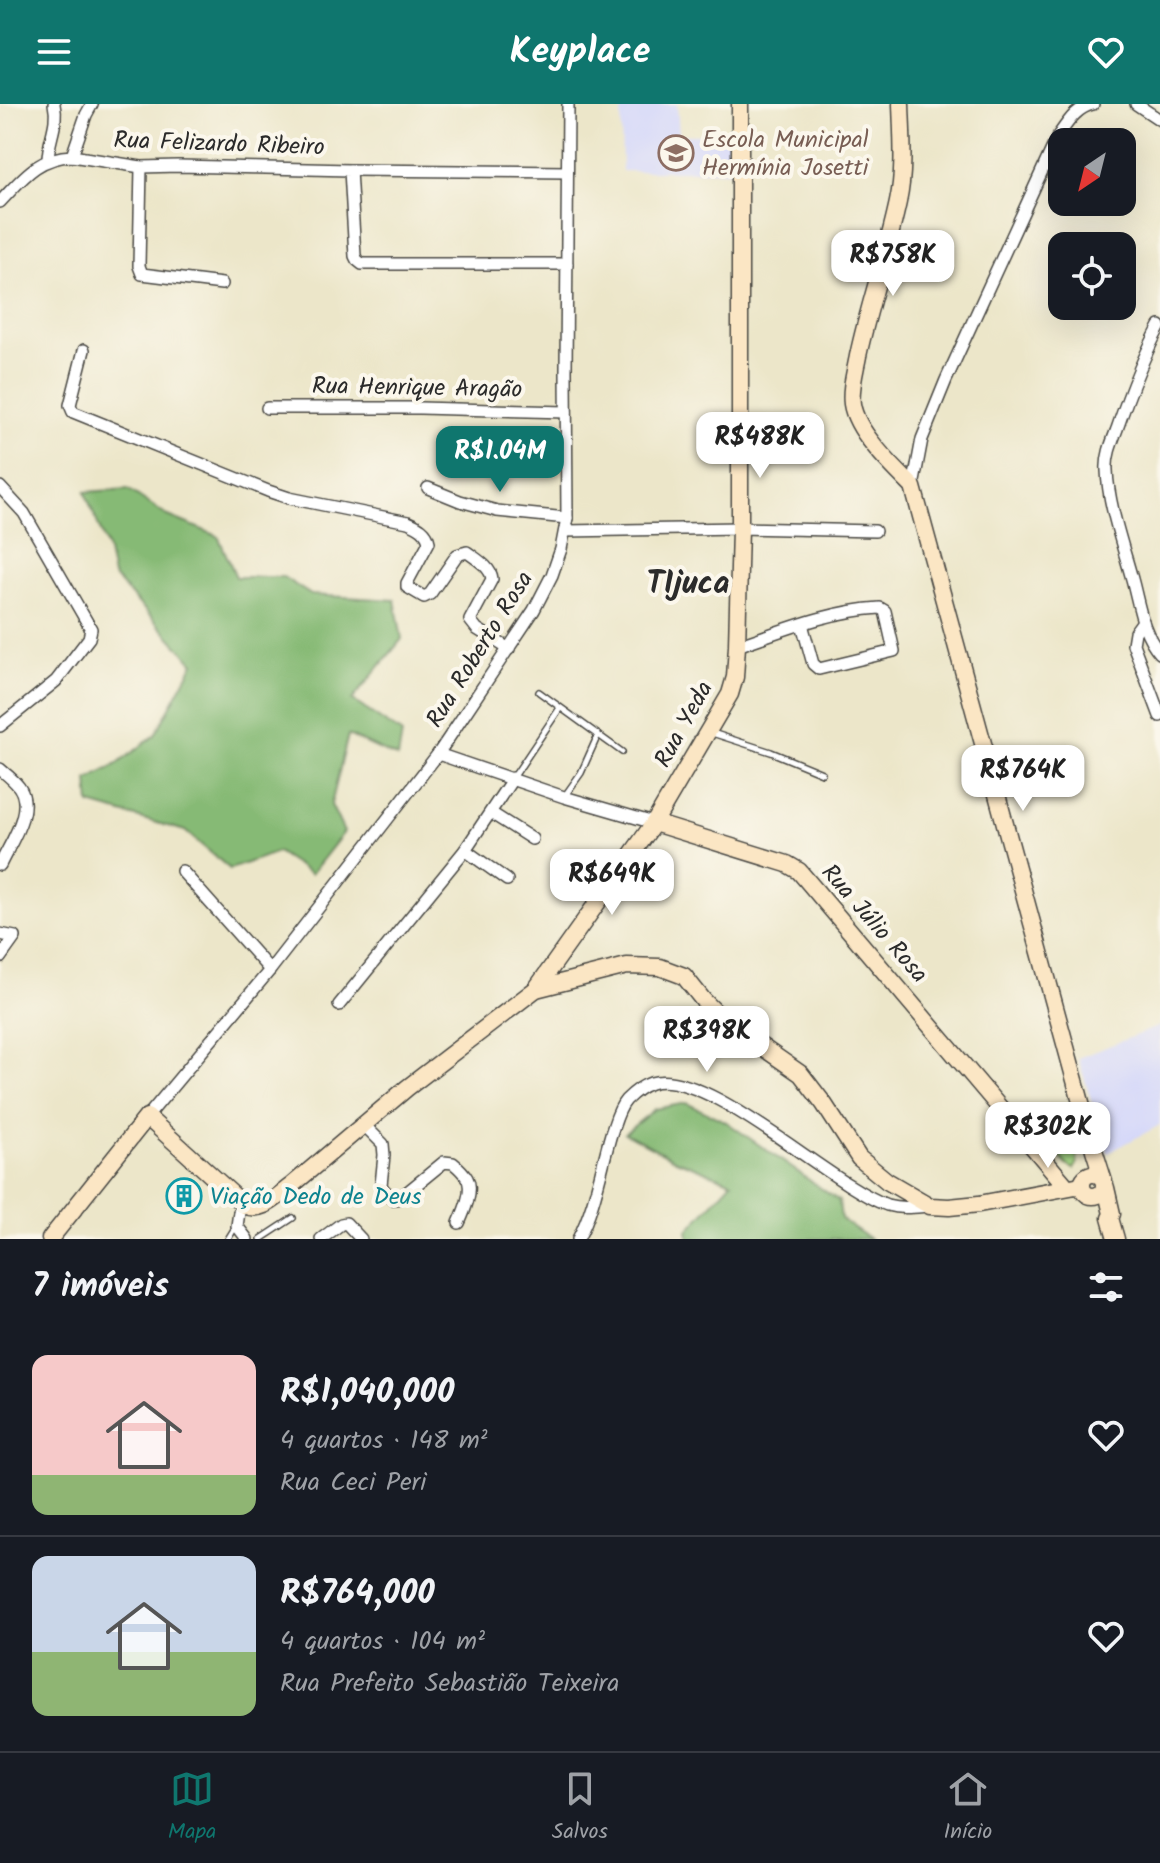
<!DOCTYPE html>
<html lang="pt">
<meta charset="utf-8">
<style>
:root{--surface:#171b24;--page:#20242c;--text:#f1f3f6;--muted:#9ea1a6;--line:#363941;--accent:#0f766e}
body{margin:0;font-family:Kalam,sans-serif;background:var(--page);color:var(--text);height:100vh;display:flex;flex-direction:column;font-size:30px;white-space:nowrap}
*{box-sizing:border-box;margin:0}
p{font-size:26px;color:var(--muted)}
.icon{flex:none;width:44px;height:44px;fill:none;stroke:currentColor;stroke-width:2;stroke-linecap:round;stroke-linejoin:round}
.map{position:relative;height:1135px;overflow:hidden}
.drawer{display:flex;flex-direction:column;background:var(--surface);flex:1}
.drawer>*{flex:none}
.needle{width:52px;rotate:215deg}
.tools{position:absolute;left:1048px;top:24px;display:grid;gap:16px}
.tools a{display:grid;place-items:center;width:88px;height:88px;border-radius:16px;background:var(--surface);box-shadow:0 8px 32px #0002;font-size:40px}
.price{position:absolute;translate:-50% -68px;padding:0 18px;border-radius:16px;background:#fff;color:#222;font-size:26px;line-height:52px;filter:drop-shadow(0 2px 4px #0008)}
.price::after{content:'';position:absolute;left:50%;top:48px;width:24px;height:18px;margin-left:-12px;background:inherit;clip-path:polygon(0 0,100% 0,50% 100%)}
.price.current{background:var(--accent);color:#fff}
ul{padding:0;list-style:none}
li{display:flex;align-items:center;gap:24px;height:200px;padding:0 32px}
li+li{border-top:2px solid var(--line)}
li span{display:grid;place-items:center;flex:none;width:224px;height:160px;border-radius:16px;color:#555}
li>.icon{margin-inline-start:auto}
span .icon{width:96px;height:96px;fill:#fffc;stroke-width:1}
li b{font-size:34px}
h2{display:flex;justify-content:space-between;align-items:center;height:96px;padding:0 32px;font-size:34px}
header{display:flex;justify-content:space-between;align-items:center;height:104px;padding:0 32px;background:var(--accent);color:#fff;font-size:36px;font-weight:700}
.dock{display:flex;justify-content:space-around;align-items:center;height:112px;border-top:2px solid var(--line);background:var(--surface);font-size:22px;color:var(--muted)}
.dock a{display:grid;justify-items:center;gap:4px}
.dock .current{color:var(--accent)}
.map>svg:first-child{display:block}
.built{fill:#d5d8f9}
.green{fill:#a9da89;stroke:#6a825a;stroke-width:2}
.forest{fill:#86ba75;stroke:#587250;stroke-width:2}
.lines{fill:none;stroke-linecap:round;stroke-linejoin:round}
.lane-casing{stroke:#484743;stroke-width:8}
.street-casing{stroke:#484743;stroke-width:14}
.secondary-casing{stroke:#484743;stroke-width:19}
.lane{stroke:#fff;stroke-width:5}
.street{stroke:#fff;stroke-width:11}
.secondary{stroke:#fbe6c4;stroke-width:16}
.labels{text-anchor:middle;stroke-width:8;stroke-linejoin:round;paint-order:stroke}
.education-label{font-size:24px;fill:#785e54;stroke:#fbf7ec;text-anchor:start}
.street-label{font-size:24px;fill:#2b2b2b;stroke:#fbf7ec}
.culture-label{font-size:24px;fill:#0d838f;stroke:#fbf7ec;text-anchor:start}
.district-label{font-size:32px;font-weight:bold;fill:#2b2b2b;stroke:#fbf7ec}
</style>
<header><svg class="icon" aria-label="menu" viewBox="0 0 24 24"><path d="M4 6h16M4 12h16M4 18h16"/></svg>Keyplace<svg class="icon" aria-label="heart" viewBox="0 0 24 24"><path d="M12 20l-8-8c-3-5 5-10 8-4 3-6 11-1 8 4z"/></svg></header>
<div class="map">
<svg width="1160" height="1135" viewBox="0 0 1160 1135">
<rect width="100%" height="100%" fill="#fbf7ec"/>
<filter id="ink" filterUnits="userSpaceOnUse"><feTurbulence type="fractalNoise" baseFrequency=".0125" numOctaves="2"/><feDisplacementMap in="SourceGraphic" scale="16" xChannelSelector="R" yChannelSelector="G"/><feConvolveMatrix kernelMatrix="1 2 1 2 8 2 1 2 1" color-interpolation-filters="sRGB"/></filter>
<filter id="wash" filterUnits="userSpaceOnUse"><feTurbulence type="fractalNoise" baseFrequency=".006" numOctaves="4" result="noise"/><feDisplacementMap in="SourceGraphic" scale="32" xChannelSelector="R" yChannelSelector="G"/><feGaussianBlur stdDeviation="1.8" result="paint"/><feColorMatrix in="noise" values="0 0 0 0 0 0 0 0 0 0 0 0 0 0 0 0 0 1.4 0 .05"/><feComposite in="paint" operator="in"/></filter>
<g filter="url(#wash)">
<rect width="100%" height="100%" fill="#ece6c9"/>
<g class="built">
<path d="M 621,0 L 677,0 L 679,31 L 730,31 L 731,67 L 622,67 Z"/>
<path d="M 1160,922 L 1160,1021 L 1108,1049 L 1078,954 Z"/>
</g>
<path class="green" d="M 1076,1019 L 1077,1060 L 1074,1065 L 1067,1061 L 1042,1032 Z"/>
<g class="forest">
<path d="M 128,385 L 166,411 L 218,432 L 236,473 L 283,473 L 311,491 L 395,496 L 402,535 L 352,596 L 402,630 L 398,654 L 348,631 L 331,701 L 344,728 L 311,770 L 277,748 L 230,765 L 185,727 L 90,700 L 88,676 L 119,659 L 155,631 L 194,559 L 113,472 L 107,443 L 85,388 Z"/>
<path d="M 686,999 L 725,1017 L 839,1097 L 841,1115 L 870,1135 L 689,1135 L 688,1126 L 732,1078 L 676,1056 L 625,1029 L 655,1005 Z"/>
</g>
</g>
<g filter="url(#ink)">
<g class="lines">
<defs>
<g id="lane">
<path d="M 539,588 L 622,648"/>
<path d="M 709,628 L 771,648 L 822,669"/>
<path d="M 513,674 L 560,604"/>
<path d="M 564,693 L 581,669 L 598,631"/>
<path d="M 228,1135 L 236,1122"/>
<path d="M 261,1135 L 293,1114"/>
</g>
<g id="street">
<path d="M 1136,0 L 1160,16"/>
<path d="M 72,52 L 86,11 L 92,0"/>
<path d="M 48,56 C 48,35 59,21 54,0"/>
<path d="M 141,63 L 139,162 L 142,170 L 222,180"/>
<path d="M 350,66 L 567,68"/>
<path d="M 0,98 C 22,75 37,53 72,52 L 141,63 L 178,62 L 350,66 L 355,152 L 357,156 L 362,160 L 567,160"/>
<path d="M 1160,222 C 1142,255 1129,290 1117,325 C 1112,338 1106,352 1107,366 C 1108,400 1123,442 1132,475 C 1139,500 1142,529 1160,549"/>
<path d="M 84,246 L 70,301 L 73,308 L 268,387 L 289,394 L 408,418 C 417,422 427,426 429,438 L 407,479 L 407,483 L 424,493 L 430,490 L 457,451 L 467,448 C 476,455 491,463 492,475 L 470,516 L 477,525 L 509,545"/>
<path d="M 267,304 L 420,304 L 566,308"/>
<path d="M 0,383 L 24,409 L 91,525 L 89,534 L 56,577 L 0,622"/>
<path d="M 913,383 L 922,335 L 946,276 L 1058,32 C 1068,18 1076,4 1093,0"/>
<path d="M 428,384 L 460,397 L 497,407 L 567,414"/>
<path d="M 566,427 L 740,424 L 875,427"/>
<path d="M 1143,517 L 1135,528 L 1133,540 L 1160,612"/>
<path d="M 737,542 C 784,526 830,507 880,504 L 885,507 L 894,547 L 819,565 L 813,560 L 802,520"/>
<path d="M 438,650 L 564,693 L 654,719"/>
<path d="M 0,665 C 6,670 14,676 19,683 C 35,705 10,739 0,761"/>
<path d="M 491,709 L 532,735"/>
<path d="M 465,746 L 507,776"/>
<path d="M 182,767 L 270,866"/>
<path d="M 0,830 L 15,833 L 0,854"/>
<path d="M 339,901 L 465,746 L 513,674"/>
<path d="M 147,1013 L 270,866 L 438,650 L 534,506 L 552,471 L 561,445 L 567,414 L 566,267 L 568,0"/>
<path d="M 364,1021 L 383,1040 L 384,1051 L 381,1081 L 383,1085 L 393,1095 L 400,1094 L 444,1058 L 453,1059 C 458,1063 464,1069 467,1074 C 474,1086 464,1108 459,1119"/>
<path d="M 244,1101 L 239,1108 L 237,1122 L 247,1135"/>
<path d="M 321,1135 L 341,1120 L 346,1119 L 361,1135"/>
<path d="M 578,1135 C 595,1103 601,1064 611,1030 C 615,1019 618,1005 626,996 C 632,990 642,982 651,979 C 706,962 830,1081 887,1101 C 901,1105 915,1103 929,1102"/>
</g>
<g id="secondary">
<path d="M 901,0 C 902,32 905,66 898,98 C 887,150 869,200 858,252 C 855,268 850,285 852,300 C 856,328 894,364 913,383 L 1094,1046 L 1106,1084 L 1112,1110 L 1110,1114 L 1116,1135"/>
<path d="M 654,719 L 787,760 L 799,767 L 1067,1083"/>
<path d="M 536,885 L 654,719 L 730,590 L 735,573 L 737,542 L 740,424 L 740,0"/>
<circle cx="1093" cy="1081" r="11"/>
<path d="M 50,1135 L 147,1013 L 244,1101 C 262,1110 277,1092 291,1082 L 407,984 L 536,885 L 627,862 L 660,863 L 684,872 L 703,896 L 722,915 L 801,970 L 824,1000 L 859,1054 L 887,1077 L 930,1102 L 949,1103 L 979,1100 L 1081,1081"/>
</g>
</defs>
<use href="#lane" class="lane-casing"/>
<use href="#street" class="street-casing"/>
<use href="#secondary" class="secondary-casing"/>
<use href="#lane" class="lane"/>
<use href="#street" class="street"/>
<use href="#secondary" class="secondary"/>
</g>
</g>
<defs>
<symbol id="school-ring" viewBox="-11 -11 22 22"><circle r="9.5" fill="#fbf7ec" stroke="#8d6e63" stroke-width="1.5"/><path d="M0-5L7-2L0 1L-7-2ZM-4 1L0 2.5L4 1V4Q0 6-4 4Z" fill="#8d6e63"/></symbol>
<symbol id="building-ring" viewBox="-11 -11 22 22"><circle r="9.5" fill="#fbf7ec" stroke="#0f9aa8" stroke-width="1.5"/><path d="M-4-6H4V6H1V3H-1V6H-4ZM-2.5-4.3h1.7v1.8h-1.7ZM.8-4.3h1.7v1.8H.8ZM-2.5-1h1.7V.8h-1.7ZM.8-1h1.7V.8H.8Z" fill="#0f9aa8"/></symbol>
</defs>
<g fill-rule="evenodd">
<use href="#school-ring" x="656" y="29" width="40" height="40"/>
<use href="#building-ring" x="164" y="1072" width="40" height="40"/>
</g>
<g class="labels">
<g class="education-label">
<text x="702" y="43">Escola Municipal<tspan x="702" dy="28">Hermínia Josetti</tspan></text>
</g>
<g class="street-label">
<text transform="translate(219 39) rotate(2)" y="8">Rua Felizardo Ribeiro</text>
<text transform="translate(417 283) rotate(1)" y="8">Rua Henrique Aragão</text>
<text transform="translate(479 545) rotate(-58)" y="8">Rua Roberto Rosa</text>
<text transform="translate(683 620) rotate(-61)" y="8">Rua Yeda</text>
<text transform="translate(875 819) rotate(49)" y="8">Rua Júlio Rosa</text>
</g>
<g class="culture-label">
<text x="210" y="1100">Viação Dedo de Deus</text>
</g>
<g class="district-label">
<text x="688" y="489">TIjuca</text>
</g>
</g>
</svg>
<div class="tools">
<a><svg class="needle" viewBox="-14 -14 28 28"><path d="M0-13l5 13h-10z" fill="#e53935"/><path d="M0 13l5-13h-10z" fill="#9ea1a6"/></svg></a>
<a><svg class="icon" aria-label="locate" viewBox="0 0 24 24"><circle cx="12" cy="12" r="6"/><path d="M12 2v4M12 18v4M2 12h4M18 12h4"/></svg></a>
</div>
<b class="price" style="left:893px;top:194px">R$758K</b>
<b class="price" style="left:760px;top:376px">R$488K</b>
<b class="price current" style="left:500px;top:390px">R$1.04M</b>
<b class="price" style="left:1023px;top:709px">R$764K</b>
<b class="price" style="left:612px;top:813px">R$649K</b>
<b class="price" style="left:707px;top:970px">R$398K</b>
<b class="price" style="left:1048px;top:1066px">R$302K</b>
</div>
<section class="drawer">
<h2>7 imóveis<svg class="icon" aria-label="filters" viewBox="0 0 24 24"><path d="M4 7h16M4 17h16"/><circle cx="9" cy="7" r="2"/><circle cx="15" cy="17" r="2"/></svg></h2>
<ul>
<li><span style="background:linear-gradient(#f6c9c9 75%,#8fb573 0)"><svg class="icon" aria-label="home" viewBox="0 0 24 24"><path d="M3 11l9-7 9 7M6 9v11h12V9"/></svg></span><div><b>R$1,040,000</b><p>4 quartos · 148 m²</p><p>Rua Ceci Peri</p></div><svg class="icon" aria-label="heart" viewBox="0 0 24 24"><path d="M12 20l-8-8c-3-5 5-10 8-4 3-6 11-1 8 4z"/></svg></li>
<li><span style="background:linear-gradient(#c9d6e8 60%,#8fb573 0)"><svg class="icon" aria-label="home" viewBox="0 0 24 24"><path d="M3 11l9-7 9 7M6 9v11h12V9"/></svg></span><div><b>R$764,000</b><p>4 quartos · 104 m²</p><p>Rua Prefeito Sebastião Teixeira</p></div><svg class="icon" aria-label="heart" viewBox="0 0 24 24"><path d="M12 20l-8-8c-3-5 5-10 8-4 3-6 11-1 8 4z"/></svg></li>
</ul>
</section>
<nav class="dock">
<a class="current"><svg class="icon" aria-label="map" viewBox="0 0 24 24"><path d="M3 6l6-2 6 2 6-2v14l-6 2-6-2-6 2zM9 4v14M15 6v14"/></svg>Mapa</a>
<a><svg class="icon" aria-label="saved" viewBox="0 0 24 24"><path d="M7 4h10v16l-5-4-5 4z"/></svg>Salvos</a>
<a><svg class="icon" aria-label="home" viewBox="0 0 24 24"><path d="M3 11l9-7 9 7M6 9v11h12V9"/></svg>Início</a>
</nav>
